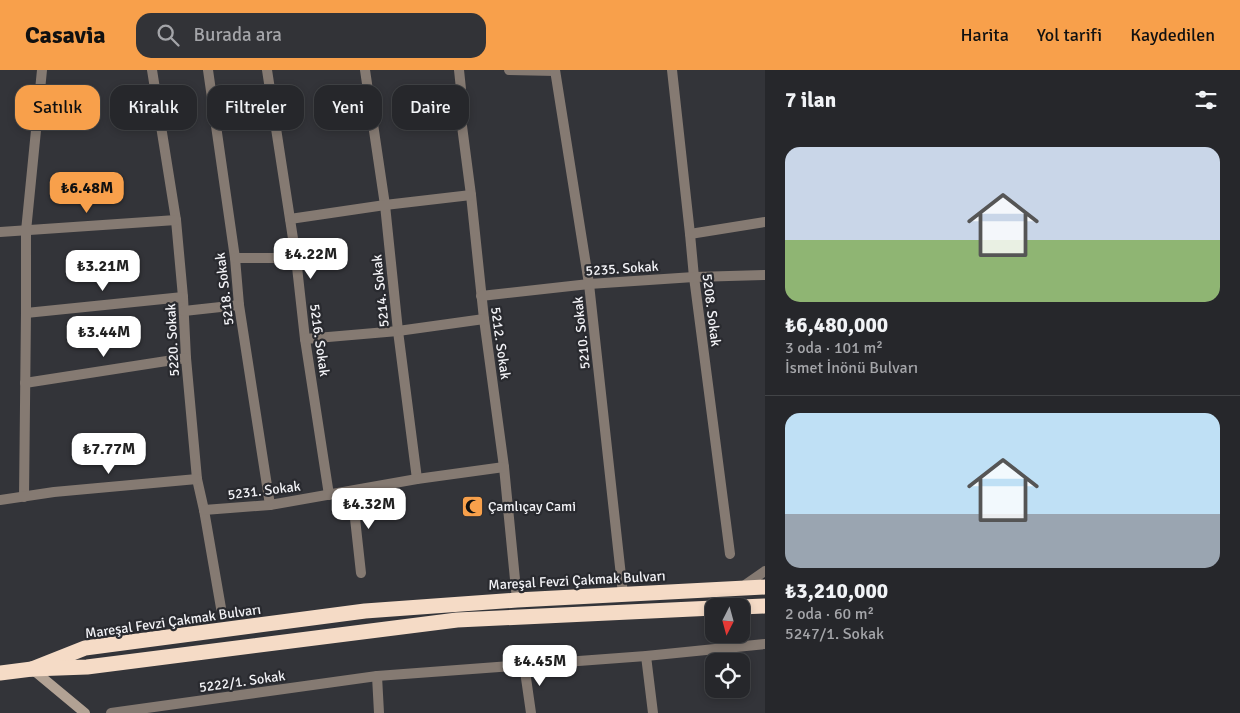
<!DOCTYPE html>
<html lang="tr">
<meta charset="utf-8">
<style>
:root{--surface:#26272b;--page:#323337;--text:#f1f3f6;--muted:#a4a5a9;--line:#424447;--accent:#f8a04b}
body{margin:0;font-family:Signika,sans-serif;background:var(--page);color:var(--text);height:100vh;display:flex;flex-direction:column;font-size:19px;white-space:nowrap}
*{box-sizing:border-box;margin:0}
p{font-size:16px;color:var(--muted)}
.icon{flex:none;width:28px;height:28px;fill:none;stroke:currentColor;stroke-width:2;stroke-linecap:round;stroke-linejoin:round}
.map{position:relative;flex:1;overflow:hidden}
.side{display:flex;flex-direction:column;background:var(--surface);width:475px}
.side>*{flex:none}
.top-card{position:absolute;left:15px;top:15px;width:475px;height:45px;display:flex;gap:10px}
.needle{width:32px;rotate:186deg}
.buttons{position:absolute;left:705px;top:528px;display:grid;gap:10px}
.buttons a{display:grid;place-items:center;width:45px;height:45px;border-radius:10px;background:var(--surface);box-shadow:0 2px 8px #0003,0 0 0 1px var(--line);font-size:25px}
.price{position:absolute;translate:-50% -42px;padding:0 11px;border-radius:10px;background:#fff;color:#222;font-size:16px;line-height:32px;filter:drop-shadow(0 1px 2px #0008)}
.price::after{content:'';position:absolute;left:50%;top:30px;width:15px;height:11px;margin-left:-8px;background:inherit;clip-path:polygon(0 0,100% 0,50% 100%)}
.price.selected{background:var(--accent);color:#111}
ul{padding:0;list-style:none}
li{display:grid;align-content:center;gap:10px;height:265px;padding:0 20px}
li+li{border-top:1px solid var(--line)}
li span{display:grid;place-items:center;height:155px;border-radius:15px;color:#555}
li>.icon{margin-inline-start:auto}
span .icon{width:90px;height:90px;fill:#fffc;stroke-width:1}
li b{font-size:21px}
h2{display:flex;justify-content:space-between;align-items:center;height:60px;padding:0 20px;font-size:21px}
.pill{padding:0 18px;border-radius:15px;background:var(--surface);box-shadow:0 2px 8px #0003,0 0 0 1px var(--line);font-size:18px;line-height:45px}
.pill.selected{background:var(--accent);color:#111}
header{display:flex;align-items:center;gap:30px;box-sizing:border-box;height:70px;padding:0 25px;background:var(--accent);color:#111}
header strong{font-size:24px}
nav{display:flex;gap:28px;margin-inline-start:auto;font-size:18px}
.search{width:350px;height:45px;background:var(--page);display:flex;align-items:center;gap:12px;box-sizing:border-box;padding:0 18px;border-radius:15px;color:var(--muted);font-size:19px}
main{display:flex;flex:1;min-height:0}
.map>svg:first-child{display:block}
.lines{fill:none;stroke-linecap:round;stroke-linejoin:round}
.street{stroke:#857a72;stroke-width:10}
.secondary{stroke:#b2a294;stroke-width:10}
.highway{stroke:#f5dbc6;stroke-width:15}
.labels{text-anchor:middle;stroke-width:4.5;stroke-linejoin:round;paint-order:stroke}
.street-label{font-size:14px;fill:#f3f3f7;stroke:#292a2f}
.poi-label{font-size:14px;fill:#f3f3f7;stroke:#292a2f;text-anchor:start}
</style>
<header>
<strong>Casavia</strong>
<div class="search"><svg class="icon" aria-label="search" viewBox="0 0 24 24"><circle cx="10" cy="10" r="6"/><path d="M15 15l6 6"/></svg>Burada ara</div>
<nav><a>Harita</a><a>Yol tarifi</a><a>Kaydedilen</a></nav>
</header>
<main>
<div class="map">
<svg width="765" height="643" viewBox="0 0 765 643">
<rect width="100%" height="100%" fill="#333439"/>
<g class="lines">
<g class="street">
<path d="M 152,0 L 176,150 L 183,227 L 186,288 L 197,409 L 204,440 L 221,538"/>
<path d="M 208,0 L 235,188 L 239,235 L 270,435"/>
<path d="M 267,0 L 296,188 L 305,269 L 329,425"/>
<path d="M 365,0 L 385,135 L 398,261 L 417,409"/>
<path d="M 459,0 L 461,19 L 459,33 L 471,125 L 484,249 L 504,397 L 517,530"/>
<path d="M 509,0 L 555,1"/>
<path d="M 555,0 L 589,214 L 623,524"/>
<path d="M 672,0 L 690,164 L 694,207 L 730,484"/>
<path d="M 290,149 L 385,135 L 471,125"/>
<path d="M 0,162 L 176,150"/>
<path d="M 690,164 L 765,152"/>
<path d="M 235,188 L 296,188"/>
<path d="M 481,226 L 589,214 L 694,207 L 765,205"/>
<path d="M 184,241 L 239,235"/>
<path d="M 26,243 L 183,227"/>
<path d="M 305,269 L 398,261 L 484,249"/>
<path d="M 25,313 L 186,288"/>
<path d="M 352,421 L 361,503"/>
<path d="M 24,427 L 26,243 L 26,161 L 42,0"/>
<path d="M 0,430 L 54,422 L 197,409"/>
<path d="M 204,440 L 270,435 L 417,409 L 504,397"/>
<path d="M 742,517 L 765,501"/>
<path d="M 646,586 L 653,643"/>
<path d="M 524,594 L 531,643"/>
<path d="M 377,606 L 379,643"/>
<path d="M 111,643 L 377,606 L 646,586 L 765,574"/>
</g>
<path class="secondary" d="M 32,599 L 85,643"/>
<g class="highway">
<path d="M 741,537 L 765,536"/>
<path d="M 32,599 L 85,578 L 365,541 L 517,530 L 765,517"/>
<path d="M 0,603 L 32,599 L 87,597 L 457,550 L 714,538"/>
</g>
</g>
<defs>
<symbol id="mosque-square" viewBox="-11 -11 22 22"><rect x="-9" y="-9" width="18" height="18" rx="4" fill="#f8a04b" stroke="#292a2f"/><path d="M3.5-4.9A6 6 0 1 0 3.5 4.9A5 5 0 1 1 3.5-4.9Z" fill="#111"/></symbol>
</defs>
<g fill-rule="evenodd">
<use href="#mosque-square" x="460" y="424" width="25" height="25"/>
</g>
<g class="labels">
<g class="street-label">
<text transform="translate(622 198) rotate(-4)" y="5">5235. Sokak</text>
<text transform="translate(224 219) rotate(-97)" y="5">5218. Sokak</text>
<text transform="translate(380 221) rotate(-96)" y="5">5214. Sokak</text>
<text transform="translate(712 240) rotate(83)" y="5">5208. Sokak</text>
<text transform="translate(581 263) rotate(-96)" y="5">5210. Sokak</text>
<text transform="translate(172 270) rotate(-93)" y="5">5220. Sokak</text>
<text transform="translate(320 270) rotate(82)" y="5">5216. Sokak</text>
<text transform="translate(501 273) rotate(82)" y="5">5212. Sokak</text>
<text transform="translate(264 420) rotate(-7)" y="5">5231. Sokak</text>
<text transform="translate(577 510) rotate(-3)" y="5">Mareşal Fevzi Çakmak Bulvarı</text>
<text transform="translate(173 551) rotate(-8)" y="5">Mareşal Fevzi Çakmak Bulvarı</text>
<text transform="translate(242 611) rotate(-8)" y="5">5222/1. Sokak</text>
</g>
<g class="poi-label">
<text x="488" y="441">Çamlıçay Cami</text>
</g>
</g>
</svg>
<div class="buttons">
<a><svg class="needle" viewBox="-14 -14 28 28"><path d="M0-13l5 13h-10z" fill="#e53935"/><path d="M0 13l5-13h-10z" fill="#a4a5a9"/></svg></a>
<a><svg class="icon" aria-label="locate" viewBox="0 0 24 24"><circle cx="12" cy="12" r="6"/><path d="M12 2v4M12 18v4M2 12h4M18 12h4"/></svg></a>
</div>
<b class="price selected" style="left:87px;top:144px">₺6.48M</b>
<b class="price" style="left:311px;top:210px">₺4.22M</b>
<b class="price" style="left:103px;top:222px">₺3.21M</b>
<b class="price" style="left:104px;top:288px">₺3.44M</b>
<b class="price" style="left:109px;top:405px">₺7.77M</b>
<b class="price" style="left:369px;top:460px">₺4.32M</b>
<b class="price" style="left:540px;top:617px">₺4.45M</b>
<div class="top-card">
<a class="pill selected">Satılık</a>
<a class="pill">Kiralık</a>
<a class="pill">Filtreler</a>
<a class="pill">Yeni</a>
<a class="pill">Daire</a>
</div>
</div>
<section class="side">
<h2>7 ilan<svg class="icon" aria-label="filters" viewBox="0 0 24 24"><path d="M4 7h16M4 17h16"/><circle cx="9" cy="7" r="2"/><circle cx="15" cy="17" r="2"/></svg></h2>
<ul>
<li><span style="background:linear-gradient(#c9d6e8 60%,#8fb573 0)"><svg class="icon" aria-label="home" viewBox="0 0 24 24"><path d="M3 11l9-7 9 7M6 9v11h12V9"/></svg></span><div><b>₺6,480,000</b><p>3 oda · 101 m²</p><p>İsmet İnönü Bulvarı</p></div></li>
<li><span style="background:linear-gradient(#bfe0f5 65%,#9aa5b1 0)"><svg class="icon" aria-label="home" viewBox="0 0 24 24"><path d="M3 11l9-7 9 7M6 9v11h12V9"/></svg></span><div><b>₺3,210,000</b><p>2 oda · 60 m²</p><p>5247/1. Sokak</p></div></li>
</ul>
</section>
</main>
